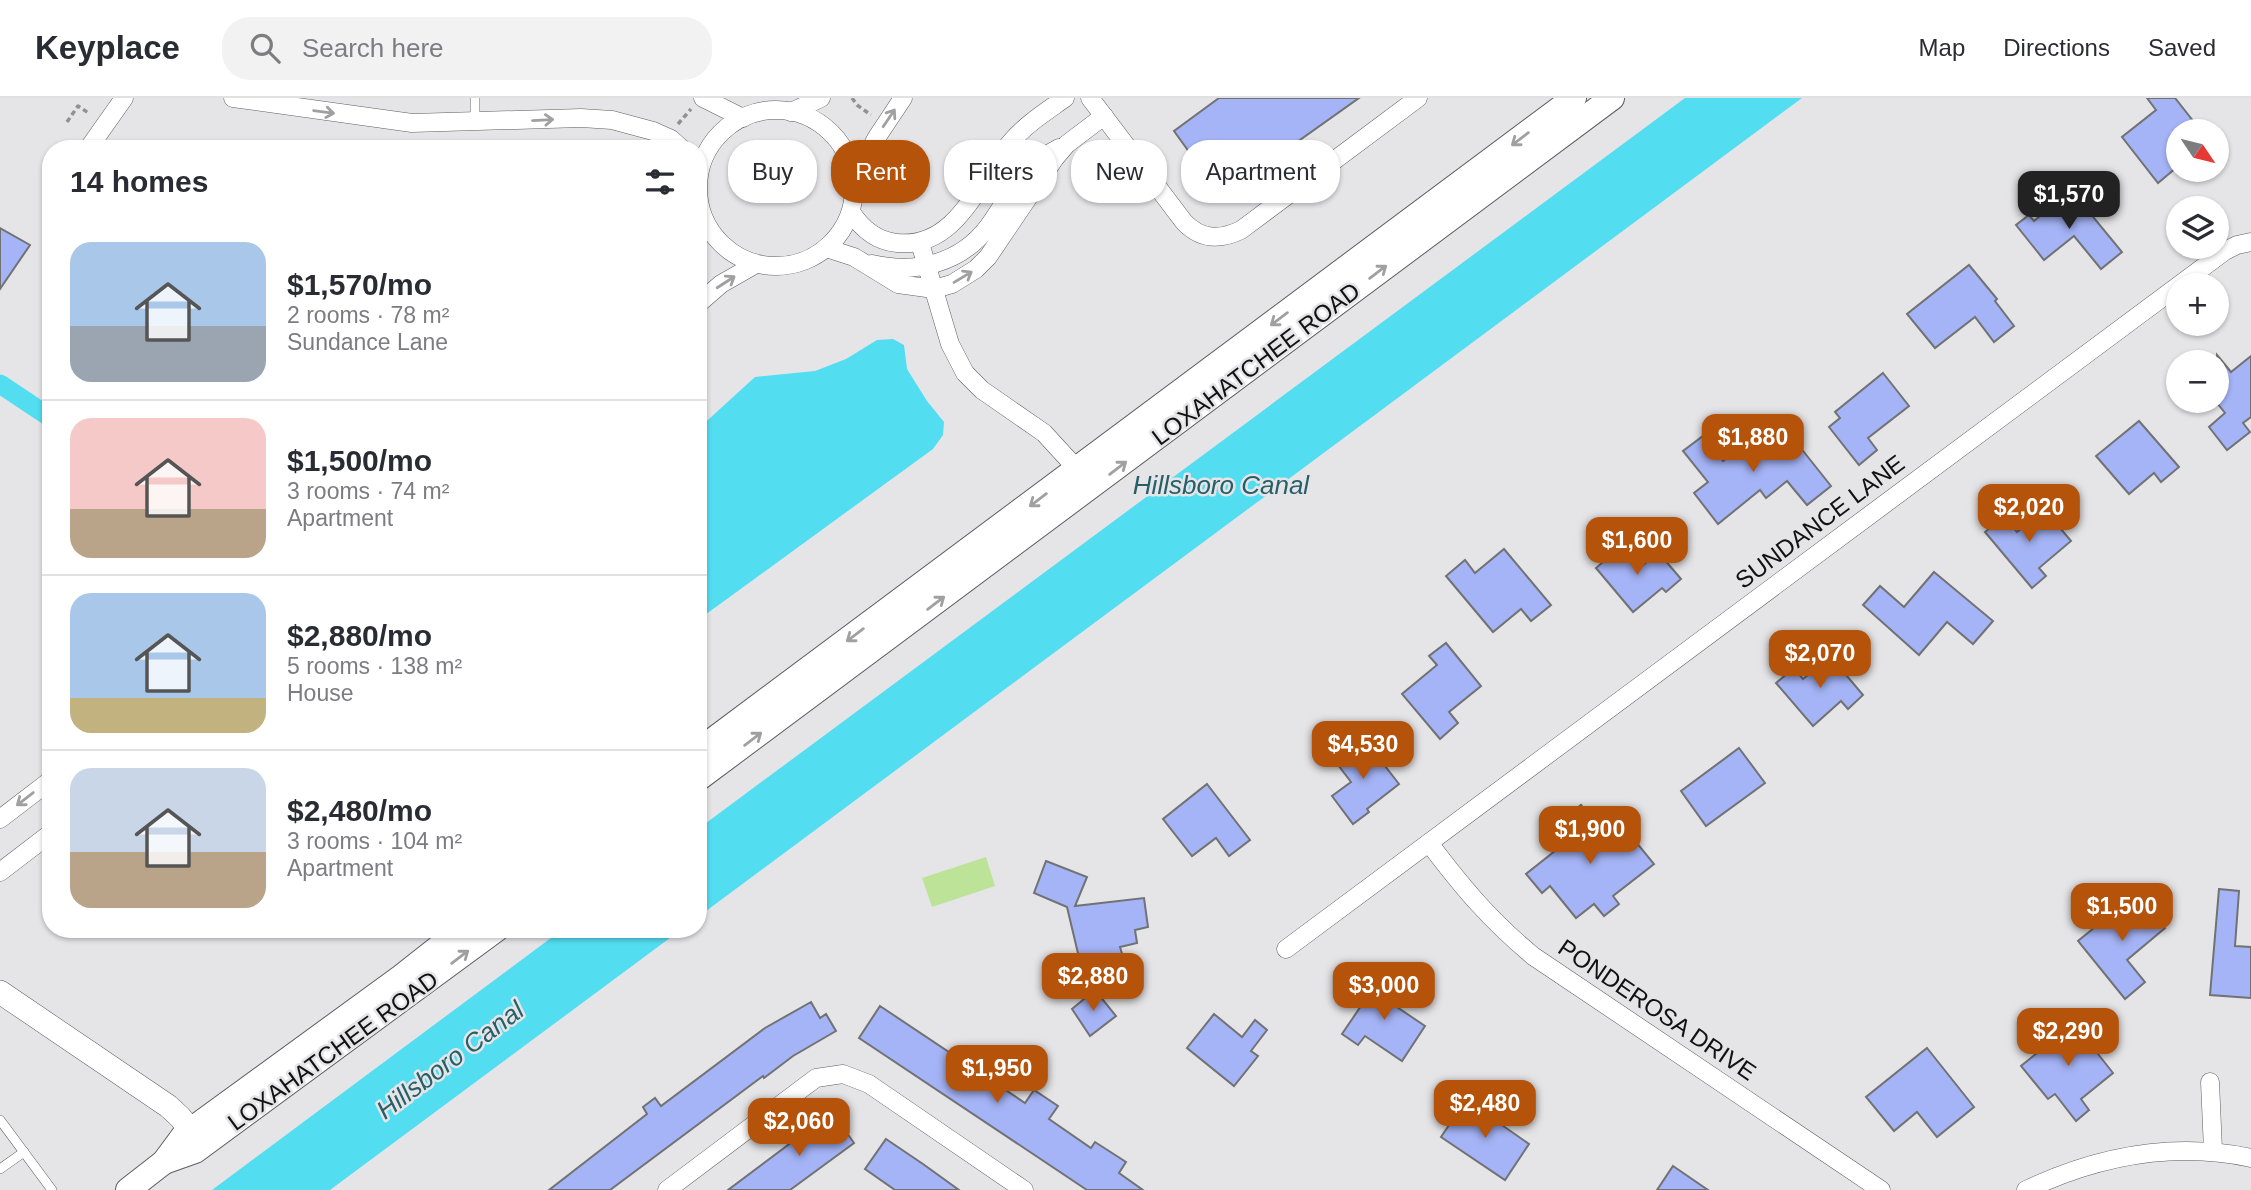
<!DOCTYPE html>
<meta charset="utf-8">
<style>
:root{--surface:#fff;--page:#f2f2f3;--text:#2b2b33;--muted:#7c7c81;--line:#e1e1e2;--accent:#b45309}
body{margin:0;font-family:Arial,sans-serif;background:var(--page);color:var(--text);height:100vh;display:flex;flex-direction:column;font-size:26px;white-space:nowrap}
*{box-sizing:border-box;margin:0}
p{font-size:23px;color:var(--muted)}
.icon{flex:none;width:38px;height:38px;fill:none;stroke:currentColor;stroke-width:2;stroke-linecap:round;stroke-linejoin:round}
.map{position:relative;flex:1;overflow:hidden}
.sheet{position:absolute;left:42px;top:42px;width:665px;height:798px;display:flex;flex-direction:column;background:var(--surface);border-radius:28px;box-shadow:0 2px 5px #0004}
.sheet>*{flex:none}
.guide{position:absolute;left:728px;top:42px;width:665px;height:63px;display:flex;gap:14px}
.needle{width:46px;rotate:125deg}
.tools{position:absolute;left:2166px;top:21px;display:grid;gap:14px}
.tools a{display:grid;place-items:center;width:63px;height:63px;border-radius:50%;background:var(--surface);box-shadow:0 2px 5px #0004;font-size:35px}
.price{position:absolute;translate:-50% -60px;padding:0 16px;border-radius:14px;background:var(--accent);color:#fff;font-size:23px;line-height:46px;filter:drop-shadow(0 2px 4px #0008)}
.price::after{content:'';position:absolute;left:50%;top:42px;width:21px;height:16px;margin-left:-10px;background:inherit;clip-path:polygon(0 0,100% 0,50% 100%)}
.price.on{background:#222;color:#fff}
ul{padding:0;list-style:none}
li{display:flex;align-items:center;gap:21px;height:175px;padding:0 28px}
li+li{border-top:2px solid var(--line)}
li span{display:grid;place-items:center;flex:none;width:196px;height:140px;border-radius:21px;color:#555}
li>.icon{margin-inline-start:auto}
span .icon{width:84px;height:84px;fill:#fffc;stroke-width:1}
li b{font-size:30px}
h2{display:flex;justify-content:space-between;align-items:center;height:84px;padding:0 28px;font-size:30px}
.chip{padding:0 24px;border-radius:28px;background:var(--surface);box-shadow:0 2px 5px #0004;font-size:24px;line-height:63px}
.chip.on{background:var(--accent);color:#fff}
header{display:flex;align-items:center;gap:42px;box-sizing:border-box;height:98px;padding:0 35px;background:var(--surface);border-bottom:2px solid var(--line)}
header strong{font-size:33px}
nav{display:flex;gap:38px;margin-inline-start:auto;font-size:24px}
.search{width:490px;height:63px;background:var(--page);display:flex;align-items:center;gap:18px;box-sizing:border-box;padding:0 24px;border-radius:28px;color:var(--muted);font-size:26px}
.map>svg:first-child{display:block}
.green{fill:#bce397}
.water{fill:#52ddf1}
.lines{fill:none;stroke-linecap:round;stroke-linejoin:round}
.canal{stroke:#52ddf1;stroke-width:19}
.building{fill:#a5b4f6;stroke:#717274;stroke-width:2}
.service-casing{stroke:#5e5e60;stroke-width:10}
.minor-casing{stroke:#5e5e60;stroke-width:19}
.tertiary-casing{stroke:#5e5e60;stroke-width:24}
.secondary-casing{stroke:#5e5e60;stroke-width:26}
.path{stroke:#919194;stroke-width:3.5;stroke-dasharray:5 3.5;stroke-linecap:butt}
.service{stroke:#fff;stroke-width:9}
.minor{stroke:#fff;stroke-width:18}
.tertiary{stroke:#fff;stroke-width:23}
.secondary{stroke:#fff;stroke-width:24}
.oneway{stroke:#a0a0a0}
.labels{text-anchor:middle;stroke-width:5;stroke-linejoin:round;paint-order:stroke}
.street-label{font-size:24px;fill:#111112;stroke:#e5e5e8}
.water-label{font-size:26px;font-style:italic;fill:#265f68;stroke:#e5e5e8}
</style>
<header>
<strong>Keyplace</strong>
<div class="search"><svg class="icon" aria-label="search" viewBox="0 0 24 24"><circle cx="10" cy="10" r="6"/><path d="M15 15l6 6"/></svg>Search here</div>
<nav><a>Map</a><a>Directions</a><a>Saved</a></nav>
</header>
<div class="map">
<svg width="2251" height="1092" viewBox="0 0 2251 1092">
<rect width="100%" height="100%" fill="#e5e5e8"/>
<path class="green" d="M 986,759 L 995,788 L 932,809 L 922,780 Z"/>
<g class="water">
<path d="M 1685,0 L 1802,0 L 698,819 L 698,731 Z"/>
<path d="M 893,241 L 904,247 L 907,271 L 927,303 L 944,324 L 943,337 L 933,351 L 698,522 L 698,331 L 755,279 L 815,273 L 846,261 L 877,242 Z"/>
<path d="M 563,831 L 682,831 L 330,1092 L 212,1092 Z"/>
</g>
<g class="lines">
<path class="canal" d="M 0,286 L 51,320"/>
</g>
<g class="building">
<path d="M 1219,0 L 1359,0 L 1221,98 L 1174,33 Z"/>
<path d="M 2147,0 L 2175,0 L 2201,33 L 2179,33 L 2179,49 L 2168,57 L 2177,69 L 2158,85 L 2122,39 L 2156,12 Z"/>
<path d="M 2071,92 L 2122,154 L 2101,171 L 2074,138 L 2044,162 L 2016,127 L 2029,117 L 2034,123 Z"/>
<path d="M 0,130 L 30,147 L 0,191 Z"/>
<path d="M 1969,167 L 1997,201 L 1995,203 L 2014,228 L 1994,244 L 1975,219 L 1935,250 L 1907,216 Z"/>
<path d="M 2217,257 L 2231,274 L 2251,258 L 2251,319 L 2243,325 L 2250,334 L 2227,352 L 2209,329 L 2225,315 L 2217,305 Z"/>
<path d="M 1883,275 L 1909,308 L 1868,340 L 1877,352 L 1859,367 L 1829,329 L 1840,320 L 1835,314 Z"/>
<path d="M 2139,323 L 2179,369 L 2161,384 L 2154,375 L 2129,396 L 2096,358 Z"/>
<path d="M 1788,334 L 1831,388 L 1807,407 L 1787,383 L 1766,400 L 1760,392 L 1718,426 L 1694,395 L 1708,384 L 1683,353 L 1703,338 L 1723,363 L 1751,341 L 1762,355 Z"/>
<path d="M 2044,411 L 2071,443 L 2039,470 L 2046,478 L 2032,490 L 1985,434 L 2004,418 L 2017,434 Z"/>
<path d="M 1624,446 L 1643,467 L 1658,454 L 1681,481 L 1666,494 L 1662,490 L 1633,514 L 1596,470 Z"/>
<path d="M 1504,451 L 1551,507 L 1531,523 L 1521,511 L 1493,534 L 1446,478 L 1465,462 L 1475,475 Z"/>
<path d="M 1934,474 L 1993,523 L 1973,546 L 1947,524 L 1919,557 L 1863,507 L 1880,488 L 1904,509 Z"/>
<path d="M 1446,545 L 1481,588 L 1449,614 L 1458,625 L 1440,641 L 1402,596 L 1437,567 L 1429,558 Z"/>
<path d="M 1830,558 L 1863,597 L 1848,611 L 1841,603 L 1813,628 L 1776,585 L 1794,570 L 1803,581 Z"/>
<path d="M 1364,641 L 1399,686 L 1367,711 L 1369,714 L 1353,726 L 1332,698 L 1351,684 L 1335,663 Z"/>
<path d="M 1739,650 L 1765,685 L 1706,728 L 1681,693 Z"/>
<path d="M 1207,686 L 1250,742 L 1229,758 L 1216,740 L 1192,758 L 1163,721 Z"/>
<path d="M 1581,707 L 1612,745 L 1627,733 L 1654,766 L 1613,798 L 1619,806 L 1604,818 L 1594,806 L 1576,820 L 1550,788 L 1542,795 L 1526,776 L 1575,737 L 1562,722 Z"/>
<path d="M 1046,763 L 1087,779 L 1075,808 L 1144,800 L 1148,829 L 1135,832 L 1137,845 L 1120,849 L 1129,879 L 1086,889 L 1067,809 L 1034,795 Z"/>
<path d="M 2219,791 L 2239,793 L 2235,848 L 2251,849 L 2251,900 L 2210,897 Z"/>
<path d="M 2137,795 L 2165,830 L 2127,862 L 2145,884 L 2125,901 L 2078,843 Z"/>
<path d="M 1382,877 L 1401,890 L 1391,905 L 1425,928 L 1402,963 L 1365,938 L 1358,947 L 1342,936 Z"/>
<path d="M 1095,892 L 1116,918 L 1090,938 L 1072,911 Z"/>
<path d="M 811,904 L 820,920 L 826,916 L 836,933 L 793,958 L 764,980 L 763,978 L 610,1092 L 549,1092 L 647,1016 L 643,1009 L 655,1000 L 661,1008 L 765,930 Z"/>
<path d="M 880,908 L 1025,1005 L 1034,992 L 1058,1008 L 1049,1021 L 1091,1050 L 1095,1044 L 1126,1064 L 1119,1075 L 1143,1092 L 1087,1092 L 859,940 Z"/>
<path d="M 1214,916 L 1242,939 L 1255,922 L 1267,932 L 1251,953 L 1258,958 L 1234,988 L 1187,950 Z"/>
<path d="M 2068,918 L 2113,975 L 2081,1001 L 2089,1012 L 2076,1023 L 2055,996 L 2048,1001 L 2021,968 L 2058,938 L 2053,931 Z"/>
<path d="M 1927,950 L 1974,1009 L 1937,1039 L 1917,1014 L 1894,1033 L 1866,999 Z"/>
<path d="M 1466,1002 L 1529,1046 L 1505,1082 L 1441,1039 Z"/>
<path d="M 832,1014 L 854,1045 L 790,1092 L 728,1092 Z"/>
<path d="M 886,1041 L 923,1066 L 959,1092 L 895,1092 L 865,1071 Z"/>
<path d="M 1673,1068 L 1708,1092 L 1657,1092 Z"/>
</g>
<g class="lines">
<defs>
<g id="service">
<path d="M 475,0 L 475,24"/>
<path d="M 0,1022 L 52,1092"/>
<path d="M 0,1071 L 24,1054"/>
</g>
<g id="minor">
<path d="M 233,0 L 412,25 L 581,20 L 612,22 L 653,33 L 671,41 L 682,51"/>
<path d="M 703,0 L 743,20"/>
<path d="M 1090,0 L 1184,124 C 1201,142 1220,142 1241,132 L 1418,0"/>
<circle cx="776" cy="90" r="78"/>
<path d="M 791,14 L 821,0"/>
<path d="M 88,51 L 124,0"/>
<path d="M 853,84 L 877,39 L 903,0"/>
<path d="M 851,114 C 862,131 876,143 897,145 C 958,151 979,81 1011,44 C 1026,26 1047,13 1065,0"/>
<path d="M 920,145 L 950,246 L 965,275 L 982,292 L 1044,335 L 1078,372"/>
<path d="M 826,150 L 854,159 L 898,186 L 934,191 L 952,186 L 976,171 L 988,159 L 1055,60 L 1067,46 L 1104,18"/>
<path d="M 872,166 C 915,176 960,166 988,129 C 1011,97 1021,69 1059,50"/>
<path d="M 698,206 L 721,186 L 756,166"/>
<path d="M 0,721 L 51,682"/>
<path d="M 1429,745 C 1463,790 1489,821 1533,858 L 1881,1092"/>
<path d="M 0,774 L 51,735"/>
<path d="M 1286,851 L 2225,153 L 2237,147 L 2251,144"/>
<path d="M 2210,984 L 2213,1052"/>
<path d="M 667,1092 L 816,980 L 843,976 L 869,986 L 1024,1092"/>
<path d="M 2026,1092 C 2098,1058 2172,1043 2251,1060"/>
</g>
<path id="tertiary" d="M 0,894 L 168,1008 L 180,1019 L 201,1046"/>
<g id="secondary">
<path d="M 698,653 L 1574,0"/>
<path d="M 698,681 L 1612,0"/>
<path d="M 164,1064 L 195,1053 L 497,831"/>
<path d="M 128,1092 L 164,1064 L 184,1037 L 401,879 L 462,831"/>
</g>
</defs>
<use href="#service" class="service-casing"/>
<use href="#minor" class="minor-casing"/>
<use href="#tertiary" class="tertiary-casing"/>
<use href="#secondary" class="secondary-casing"/>
<g class="path">
<path d="M 852,0 L 857,7 L 871,17"/>
<path d="M 67,24 L 78,8 L 90,16"/>
<path d="M 678,26 L 691,11"/>
</g>
<use href="#service" class="service"/>
<use href="#minor" class="minor"/>
<use href="#tertiary" class="tertiary"/>
<use href="#secondary" class="secondary"/>
</g>
<defs><path id="oneway-shaft" d="M-6 0H5M1.5-3L5.5 0L1.5 3" fill="none" stroke-width="1.6" stroke-linecap="round" stroke-linejoin="round" transform="scale(1.75)"/></defs>
<g class="oneway">
<use href="#oneway-shaft" transform="translate(324 14) rotate(8)"/>
<use href="#oneway-shaft" transform="translate(889 20) rotate(-56)"/>
<use href="#oneway-shaft" transform="translate(543 22) rotate(-3)"/>
<use href="#oneway-shaft" transform="translate(1520 41) rotate(143)"/>
<use href="#oneway-shaft" transform="translate(1378 174) rotate(-37)"/>
<use href="#oneway-shaft" transform="translate(963 179) rotate(-31)"/>
<use href="#oneway-shaft" transform="translate(726 184) rotate(-33)"/>
<use href="#oneway-shaft" transform="translate(1279 221) rotate(143)"/>
<use href="#oneway-shaft" transform="translate(1118 370) rotate(-37)"/>
<use href="#oneway-shaft" transform="translate(1038 402) rotate(143)"/>
<use href="#oneway-shaft" transform="translate(936 505) rotate(-37)"/>
<use href="#oneway-shaft" transform="translate(855 537) rotate(143)"/>
<use href="#oneway-shaft" transform="translate(753 641) rotate(-37)"/>
<use href="#oneway-shaft" transform="translate(25 701) rotate(142)"/>
<use href="#oneway-shaft" transform="translate(460 859) rotate(-37)"/>
</g>
<g class="labels">
<g class="street-label">
<text transform="translate(1256 266) rotate(-37)" y="8">LOXAHATCHEE ROAD</text>
<text transform="translate(1820 424) rotate(-37)" y="8">SUNDANCE LANE</text>
<text transform="translate(1657 912) rotate(34)" y="8">PONDEROSA DRIVE</text>
<text transform="translate(333 953) rotate(-36)" y="8">LOXAHATCHEE ROAD</text>
</g>
<g class="water-label">
<text x="1221" y="396">Hillsboro Canal</text>
<text transform="translate(450 962) rotate(-37)" y="9">Hillsboro Canal</text>
</g>
</g>
</svg>
<div class="tools">
<a><svg class="needle" viewBox="-14 -14 28 28"><path d="M0-13l5 13h-10z" fill="#e53935"/><path d="M0 13l5-13h-10z" fill="#7c7c81"/></svg></a>
<a><svg class="icon" aria-label="layers" viewBox="0 0 24 24"><path d="M12 4l9 5-9 5-9-5zM3 14l9 5 9-5"/></svg></a>
<a>+</a>
<a>−</a>
</div>
<b class="price on" style="left:2069px;top:133px">$1,570</b>
<b class="price" style="left:1753px;top:376px">$1,880</b>
<b class="price" style="left:2029px;top:446px">$2,020</b>
<b class="price" style="left:1637px;top:479px">$1,600</b>
<b class="price" style="left:1820px;top:592px">$2,070</b>
<b class="price" style="left:1363px;top:683px">$4,530</b>
<b class="price" style="left:1590px;top:768px">$1,900</b>
<b class="price" style="left:2122px;top:845px">$1,500</b>
<b class="price" style="left:1093px;top:915px">$2,880</b>
<b class="price" style="left:1384px;top:924px">$3,000</b>
<b class="price" style="left:2068px;top:970px">$2,290</b>
<b class="price" style="left:997px;top:1007px">$1,950</b>
<b class="price" style="left:1485px;top:1042px">$2,480</b>
<b class="price" style="left:799px;top:1060px">$2,060</b>
<div class="guide">
<a class="chip">Buy</a>
<a class="chip on">Rent</a>
<a class="chip">Filters</a>
<a class="chip">New</a>
<a class="chip">Apartment</a>
</div>
<section class="sheet">
<h2>14 homes<svg class="icon" aria-label="filters" viewBox="0 0 24 24"><path d="M4 7h16M4 17h16"/><circle cx="9" cy="7" r="2"/><circle cx="15" cy="17" r="2"/></svg></h2>
<ul>
<li><span style="background:linear-gradient(#a9c7e8 60%,#9aa5b1 0)"><svg class="icon" aria-label="home" viewBox="0 0 24 24"><path d="M3 11l9-7 9 7M6 9v11h12V9"/></svg></span><div><b>$1,570/mo</b><p>2 rooms · 78 m²</p><p>Sundance Lane</p></div></li>
<li><span style="background:linear-gradient(#f6c9c9 65%,#b9a48a 0)"><svg class="icon" aria-label="home" viewBox="0 0 24 24"><path d="M3 11l9-7 9 7M6 9v11h12V9"/></svg></span><div><b>$1,500/mo</b><p>3 rooms · 74 m²</p><p>Apartment</p></div></li>
<li><span style="background:linear-gradient(#a9c7e8 75%,#c2b280 0)"><svg class="icon" aria-label="home" viewBox="0 0 24 24"><path d="M3 11l9-7 9 7M6 9v11h12V9"/></svg></span><div><b>$2,880/mo</b><p>5 rooms · 138 m²</p><p>House</p></div></li>
<li><span style="background:linear-gradient(#c9d6e8 60%,#b9a48a 0)"><svg class="icon" aria-label="home" viewBox="0 0 24 24"><path d="M3 11l9-7 9 7M6 9v11h12V9"/></svg></span><div><b>$2,480/mo</b><p>3 rooms · 104 m²</p><p>Apartment</p></div></li>
</ul>
</section>
</div>
